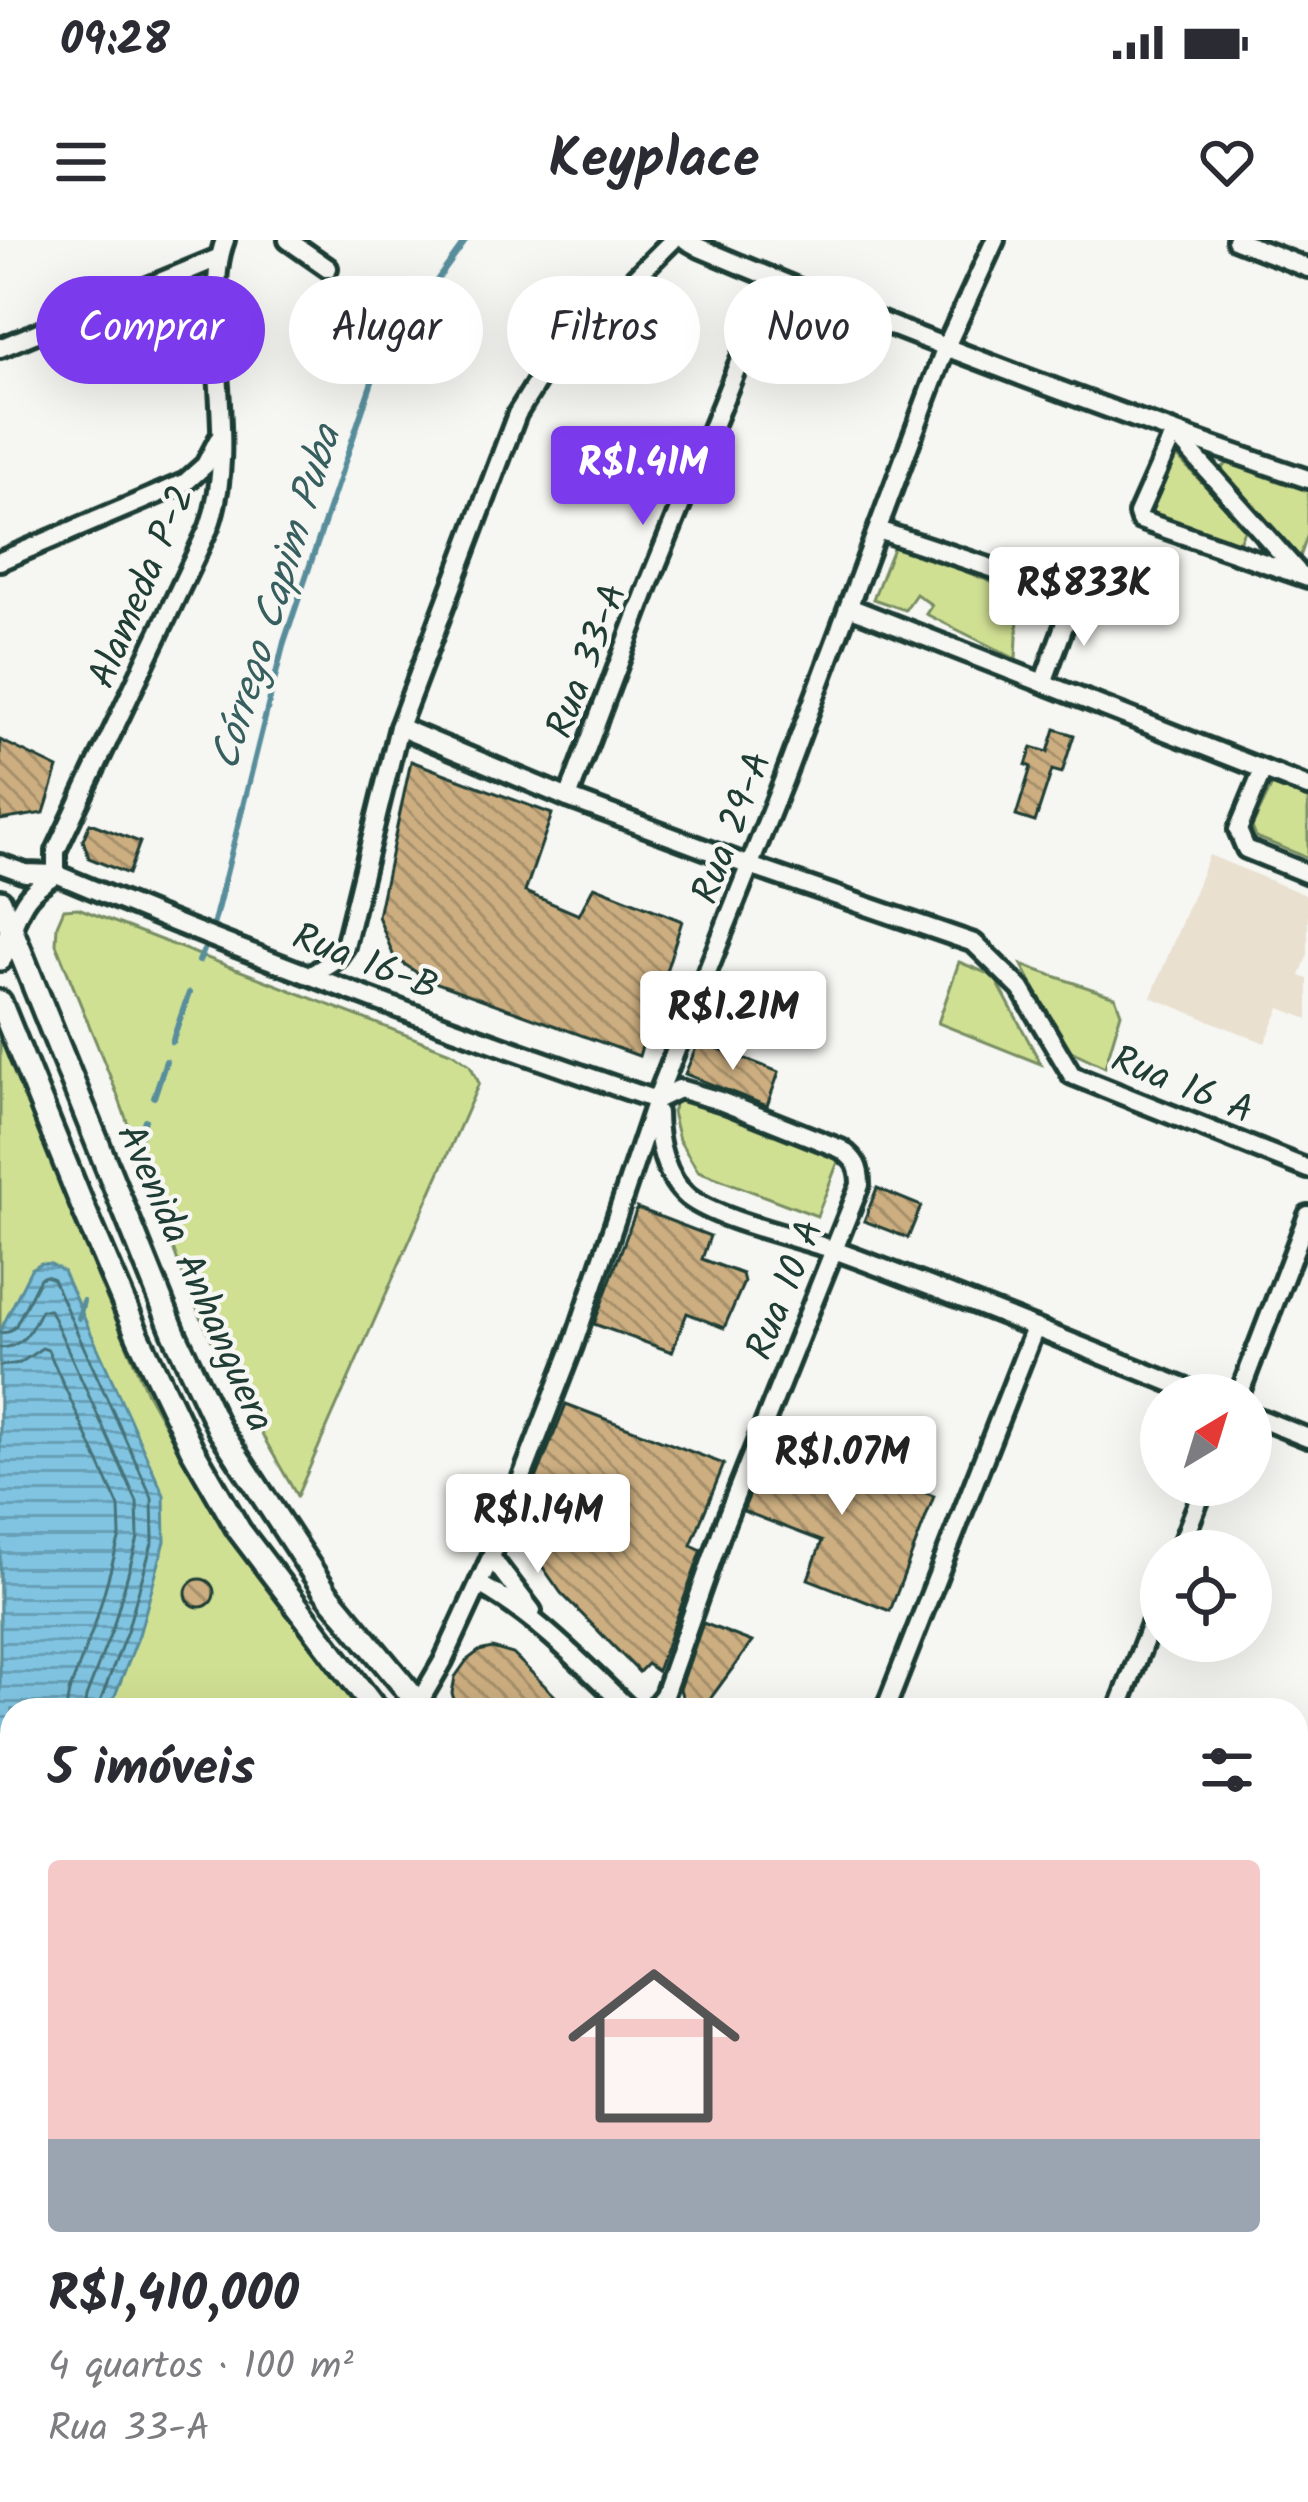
<!DOCTYPE html>
<html lang="pt">
<meta charset="utf-8">
<style>
:root{--surface:#fff;--page:#f7f7f7;--text:#2b2b33;--muted:#7c7c81;--accent:#7c3aed}
body{margin:0;font-family:Kalam,sans-serif;background:var(--page);color:var(--text);height:100vh;display:flex;flex-direction:column;font-size:45px;white-space:nowrap}
*{box-sizing:border-box;margin:0}
p{font-size:39px;color:var(--muted)}
.icon{flex:none;width:66px;height:66px;fill:none;stroke:currentColor;stroke-width:2;stroke-linecap:round;stroke-linejoin:round}
.map{position:relative;flex:1;overflow:hidden}
.side{position:absolute;left:0px;top:1458px;width:1308px;height:804px;display:flex;flex-direction:column;background:var(--surface);border-radius:36px 36px 0 0;box-shadow:0 12px 48px #0002}
.side>*{flex:none}
.guide{position:absolute;left:36px;top:36px;width:1236px;height:108px;display:flex;gap:24px}
.needle{width:78px;rotate:38deg}
.fabs{position:absolute;left:1140px;top:1134px;display:grid;gap:24px}
.fabs a{display:grid;place-items:center;width:132px;height:132px;border-radius:50%;background:var(--surface);box-shadow:0 12px 48px #0002;font-size:60px}
.price{position:absolute;translate:-50% -102px;padding:0 27px;border-radius:12px;background:#fff;color:#222;font-size:39px;line-height:78px;filter:drop-shadow(0 3px 6px #0008)}
.price::after{content:'';position:absolute;left:50%;top:72px;width:36px;height:27px;margin-left:-18px;background:inherit;clip-path:polygon(0 0,100% 0,50% 100%)}
.price.selected{background:var(--accent);color:#fff}
ul{padding:0;list-style:none}
li{display:grid;align-content:center;gap:24px;height:636px;padding:0 48px}
li span{display:grid;place-items:center;height:372px;border-radius:12px;color:#555}
li>.icon{margin-inline-start:auto}
span .icon{width:216px;height:216px;fill:#fffc;stroke-width:1}
li b{font-size:51px}
h2{display:flex;justify-content:space-between;align-items:center;height:144px;padding:0 48px;font-size:51px}
.pill{padding:0 42px;border-radius:54px;background:var(--surface);box-shadow:0 12px 48px #0002;font-size:42px;line-height:108px}
.pill.selected{background:var(--accent);color:#fff}
.status{display:flex;justify-content:space-between;align-items:center;height:84px;padding:0 60px;background:var(--surface);direction:ltr}
.status svg{height:33px;fill:currentColor}
header{display:flex;justify-content:space-between;align-items:center;height:156px;padding:0 48px;background:var(--surface);font-size:54px;font-weight:700}
.map>svg:first-child{display:block}
.built{fill:#e9e0d0}
.park{fill:#d0e093;stroke:#788e64;stroke-width:3}
.water{fill:url(#water-rules);stroke:#598e9c;stroke-width:3}
.lines{fill:none;stroke-linecap:round;stroke-linejoin:round}
.shore{stroke:#467379;stroke-width:3}
.stream{stroke:#598e9c;stroke-width:6}
.building{fill:url(#building-back-hatch);stroke:#1f3d34;stroke-width:3}
.minor-casing{stroke:#1f3d34;stroke-width:26}
.major-casing{stroke:#1f3d34;stroke-width:30}
.minor{stroke:#f6f6f2;stroke-width:16}
.major{stroke:#f6f6f2;stroke-width:21}
.labels{text-anchor:middle;stroke-width:9;stroke-linejoin:round;paint-order:stroke}
.street-label{font-size:39px;fill:#1f3d34;stroke:#f6f6f2}
.water-label{font-size:42px;font-style:italic;fill:#375f5f;stroke:#f6f6f2}
</style>
<div class="status"><b>09:28</b><svg viewBox="0 0 49 12"><path d="M0 12V9h3v3zM5 12V6h3v6zM10 12V3h3v9zM15 12V0h3v12zM26 1h20v11H26zM47 4h2v5h-2z"/></svg></div>
<header><svg class="icon" aria-label="menu" viewBox="0 0 24 24"><path d="M4 6h16M4 12h16M4 18h16"/></svg>Keyplace<svg class="icon" aria-label="heart" viewBox="0 0 24 24"><path d="M12 20l-8-8c-3-5 5-10 8-4 3-6 11-1 8 4z"/></svg></header>
<div class="map">
<svg width="1308" height="2262" viewBox="0 0 1308 2262">
<defs>
<pattern id="water-rules" width="6" height="5" patternUnits="userSpaceOnUse" patternTransform="scale(3)"><rect width="6" height="5" fill="#80c4e1"/><path d="M0 2.5h6" fill="none" stroke="#68a0b7"/></pattern>
<pattern id="building-back-hatch" width="6" height="6" patternUnits="userSpaceOnUse" patternTransform="scale(3)"><rect width="6" height="6" fill="#ccae80"/><path d="M-1 5l2 2M0 0l6 6M5-1l2 2" fill="none" stroke="#a58f6a"/></pattern>
</defs>
<rect width="100%" height="100%" fill="#f6f6f2"/>
<filter id="ink" filterUnits="userSpaceOnUse"><feTurbulence type="fractalNoise" baseFrequency=".00833" numOctaves="2"/><feDisplacementMap in="SourceGraphic" scale="24" xChannelSelector="R" yChannelSelector="G"/><feConvolveMatrix kernelMatrix="1 2 1 2 8 2 1 2 1" color-interpolation-filters="sRGB"/></filter>
<g filter="url(#ink)">
<g class="built">
<path d="M 1209,615 L 1308,656 L 1308,714 L 1300,736 L 1308,739 L 1308,779 L 1280,768 L 1265,803 L 1151,757 Z"/>
<path d="M 1296,2212 L 1308,2216 L 1308,2262 L 1236,2262 L 1205,2250 L 1296,2250 Z"/>
</g>
<g class="park">
<path d="M 1172,211 L 1245,288 L 1237,307 L 1148,275 Z"/>
<path d="M 1231,221 L 1308,250 L 1308,294 L 1300,317 L 1276,302 L 1220,229 Z"/>
<path d="M 895,303 L 1019,353 L 1016,419 L 926,374 L 932,365 L 916,354 L 905,370 L 873,359 Z"/>
<path d="M 1272,545 L 1308,559 L 1308,618 L 1256,597 L 1252,587 Z"/>
<path d="M 78,668 L 453,813 L 470,825 L 479,843 L 297,1256 L 224,1128 L 188,1049 L 116,851 L 56,704 L 57,685 L 64,669 Z"/>
<path d="M 959,722 L 994,736 L 1041,824 L 938,783 Z"/>
<path d="M 1022,725 L 1115,757 L 1121,773 L 1105,827 L 1065,808 Z"/>
<path d="M 0,779 L 74,981 L 147,1153 L 225,1294 L 359,1470 L 12,1470 L 12,2250 L 198,2250 L 202,2262 L 0,2262 Z"/>
<path d="M 680,850 L 841,914 L 817,976 L 698,931 L 679,900 L 672,872 Z"/>
</g>
<path class="water" d="M 41,1023 L 51,1024 L 63,1031 L 164,1255 L 165,1301 L 139,1395 L 110,1468 L 12,1470 L 12,1578 L 0,1627 L 0,1091 L 31,1029 Z"/>
<g class="lines">
<g class="shore">
<path d="M 0,1093 L 8,1092 L 15,1087 L 40,1038 L 46,1036 L 53,1039 L 152,1258 L 153,1300 L 127,1391 L 100,1462 L 99,1470"/>
<path d="M 0,1108 C 25,1107 31,1089 41,1070 L 50,1070 L 137,1262 L 138,1298 L 113,1387 L 86,1457 L 84,1470"/>
<path d="M 0,1126 L 20,1123 L 42,1108 L 48,1110 L 119,1267 L 120,1296 L 96,1381 L 69,1452 L 66,1470"/>
</g>
<g class="stream">
<path d="M 213,686 L 284,402 L 379,121 L 466,0"/>
<path d="M 199,721 L 204,710"/>
<path d="M 172,802 L 189,753"/>
<path d="M 154,857 L 166,821"/>
<path d="M 132,919 L 145,880"/>
<path d="M 79,1078 L 83,1061"/>
</g>
</g>
<g class="building">
<path d="M 1055,489 L 1074,495 L 1062,533 L 1052,530 L 1035,582 L 1016,576 L 1031,527 L 1026,525 L 1032,507 L 1048,512 Z"/>
<path d="M 0,500 L 58,528 L 44,573 L 0,580 Z"/>
<path d="M 411,521 L 552,574 L 525,652 L 579,675 L 594,646 L 682,681 L 639,816 L 426,739 L 394,717 L 378,676 Z"/>
<path d="M 90,583 L 140,602 L 128,634 L 89,618 L 83,600 Z"/>
<path d="M 699,801 L 779,832 L 767,866 L 685,834 Z"/>
<path d="M 877,948 L 921,966 L 908,998 L 864,981 Z"/>
<path d="M 637,968 L 710,996 L 702,1019 L 742,1034 L 744,1042 L 724,1088 L 687,1073 L 672,1112 L 594,1084 Z"/>
<path d="M 566,1164 L 724,1224 L 691,1305 L 702,1310 L 657,1431 L 647,1424 L 639,1432 L 561,1353 L 516,1289 Z"/>
<path d="M 774,1195 L 934,1256 L 890,1371 L 808,1339 L 822,1301 L 743,1271 Z"/>
<circle cx="200" cy="1353" r="14"/>
<path d="M 703,1383 L 752,1402 L 702,1470 L 686,1470 L 680,1449 Z"/>
<path d="M 492,1408 L 513,1414 L 569,1470 L 457,1470 L 452,1453 L 455,1437 L 467,1420 L 479,1411 Z"/>
</g>
<g class="lines">
<defs>
<g id="minor">
<path d="M 288,0 L 328,28"/>
<path d="M 686,0 L 700,8 C 900,92 1103,169 1308,239"/>
<path d="M 1236,0 L 1308,28"/>
<path d="M 0,108 L 218,18"/>
<path d="M 1174,193 L 1138,274 L 1140,280 L 1308,338"/>
<path d="M 1175,194 L 1297,331"/>
<path d="M 878,290 L 1075,356 L 1043,443"/>
<path d="M 0,321 L 186,242 L 205,225 L 218,200"/>
<path d="M 849,367 L 1308,547"/>
<path d="M 399,487 L 568,558 L 750,626 L 974,703 L 1021,749 L 1072,835 L 1308,929"/>
<path d="M 1263,530 L 1238,590 L 1246,609 L 1308,634"/>
<path d="M 568,558 L 651,338 L 773,39"/>
<path d="M 0,624 L 25,633 L 56,634 C 253,717 454,791 656,860"/>
<path d="M 56,634 L 56,611 L 209,287 C 234,217 213,138 216,64 C 217,42 217,21 225,0"/>
<path d="M 12,689 C 23,660 29,651 56,634"/>
<path d="M 311,735 L 335,720 L 345,706 L 399,487 L 517,174 L 548,124 L 673,0"/>
<path d="M 657,873 C 657,901 665,938 688,957 C 717,980 796,997 834,1010 C 958,1055 1079,1106 1202,1155"/>
<path d="M 1239,1155 L 1308,975"/>
<path d="M 1251,1175 L 1308,1198"/>
<path d="M 1179,1311 L 1205,1245"/>
<path d="M 491,1317 L 532,1371"/>
<path d="M 479,1344 C 537,1376 582,1424 630,1470"/>
<path d="M 418,1464 L 443,1421 L 491,1317 L 573,1106 L 656,860 L 784,539 L 945,109 L 995,0"/>
<path d="M 652,1470 L 664,1455 L 725,1282 L 860,945 C 860,927 856,920 841,909 L 720,861 L 679,849 L 656,860"/>
<path d="M 885,1470 L 1035,1088"/>
<path d="M 1118,1470 L 1161,1358"/>
<path d="M 1296,1601 L 1308,1570"/>
<path d="M 1296,1837 L 1308,1842"/>
<path d="M 1296,2191 L 1308,2196"/>
<path d="M 953,2250 L 985,2262"/>
<path d="M 81,2262 L 107,2250"/>
<path d="M 479,2262 L 484,2250"/>
<path d="M 807,2262 L 812,2250"/>
<path d="M 1129,2262 L 1133,2250"/>
</g>
<g id="major">
<path d="M 0,661 L 174,1093 L 219,1189 L 325,1351 L 424,1470"/>
<path d="M 0,719 L 12,689"/>
<path d="M 0,762 L 83,967 L 138,1096 L 192,1209 L 239,1290 L 376,1470"/>
<path d="M 1296,1997 L 1308,2002"/>
<path d="M 1296,2041 L 1308,2046"/>
<path d="M 210,2250 L 214,2262"/>
</g>
</defs>
<use href="#minor" class="minor-casing"/>
<use href="#major" class="major-casing"/>
<use href="#minor" class="minor"/>
<use href="#major" class="major"/>
</g>
</g>
<g class="labels">
<g class="street-label">
<text transform="translate(140 346) rotate(-67)" y="14">Alameda P-2</text>
<text transform="translate(585 420) rotate(-69)" y="14">Rua 33-A</text>
<text transform="translate(730 587) rotate(-69)" y="14">Rua 29-A</text>
<text transform="translate(366 720) rotate(21)" y="14">Rua 16-B</text>
<text transform="translate(1183 843) rotate(22)" y="14">Rua 16 A</text>
<text transform="translate(197 1037) rotate(66)" y="14">Avenida Anhanguera</text>
<text transform="translate(783 1049) rotate(-68)" y="14">Rua 10 A</text>
</g>
<g class="water-label">
<text transform="translate(274 357) rotate(-73)" y="15">Córrego Capim Puba</text>
</g>
</g>
</svg>
<div class="fabs">
<a><svg class="needle" viewBox="-14 -14 28 28"><path d="M0-13l5 13h-10z" fill="#e53935"/><path d="M0 13l5-13h-10z" fill="#7c7c81"/></svg></a>
<a><svg class="icon" aria-label="locate" viewBox="0 0 24 24"><circle cx="12" cy="12" r="6"/><path d="M12 2v4M12 18v4M2 12h4M18 12h4"/></svg></a>
</div>
<b class="price selected" style="left:643px;top:288px">R$1.41M</b>
<b class="price" style="left:1084px;top:409px">R$833K</b>
<b class="price" style="left:733px;top:833px">R$1.21M</b>
<b class="price" style="left:842px;top:1278px">R$1.07M</b>
<b class="price" style="left:538px;top:1336px">R$1.14M</b>
<div class="guide">
<a class="pill selected">Comprar</a>
<a class="pill">Alugar</a>
<a class="pill">Filtros</a>
<a class="pill">Novo</a>
</div>
<section class="side">
<h2>5 imóveis<svg class="icon" aria-label="filters" viewBox="0 0 24 24"><path d="M4 7h16M4 17h16"/><circle cx="9" cy="7" r="2"/><circle cx="15" cy="17" r="2"/></svg></h2>
<ul>
<li><span style="background:linear-gradient(#f6c9c9 75%,#9aa5b1 0)"><svg class="icon" aria-label="home" viewBox="0 0 24 24"><path d="M3 11l9-7 9 7M6 9v11h12V9"/></svg></span><div><b>R$1,410,000</b><p>4 quartos · 100 m²</p><p>Rua 33-A</p></div></li>
</ul>
</section>
</div>
